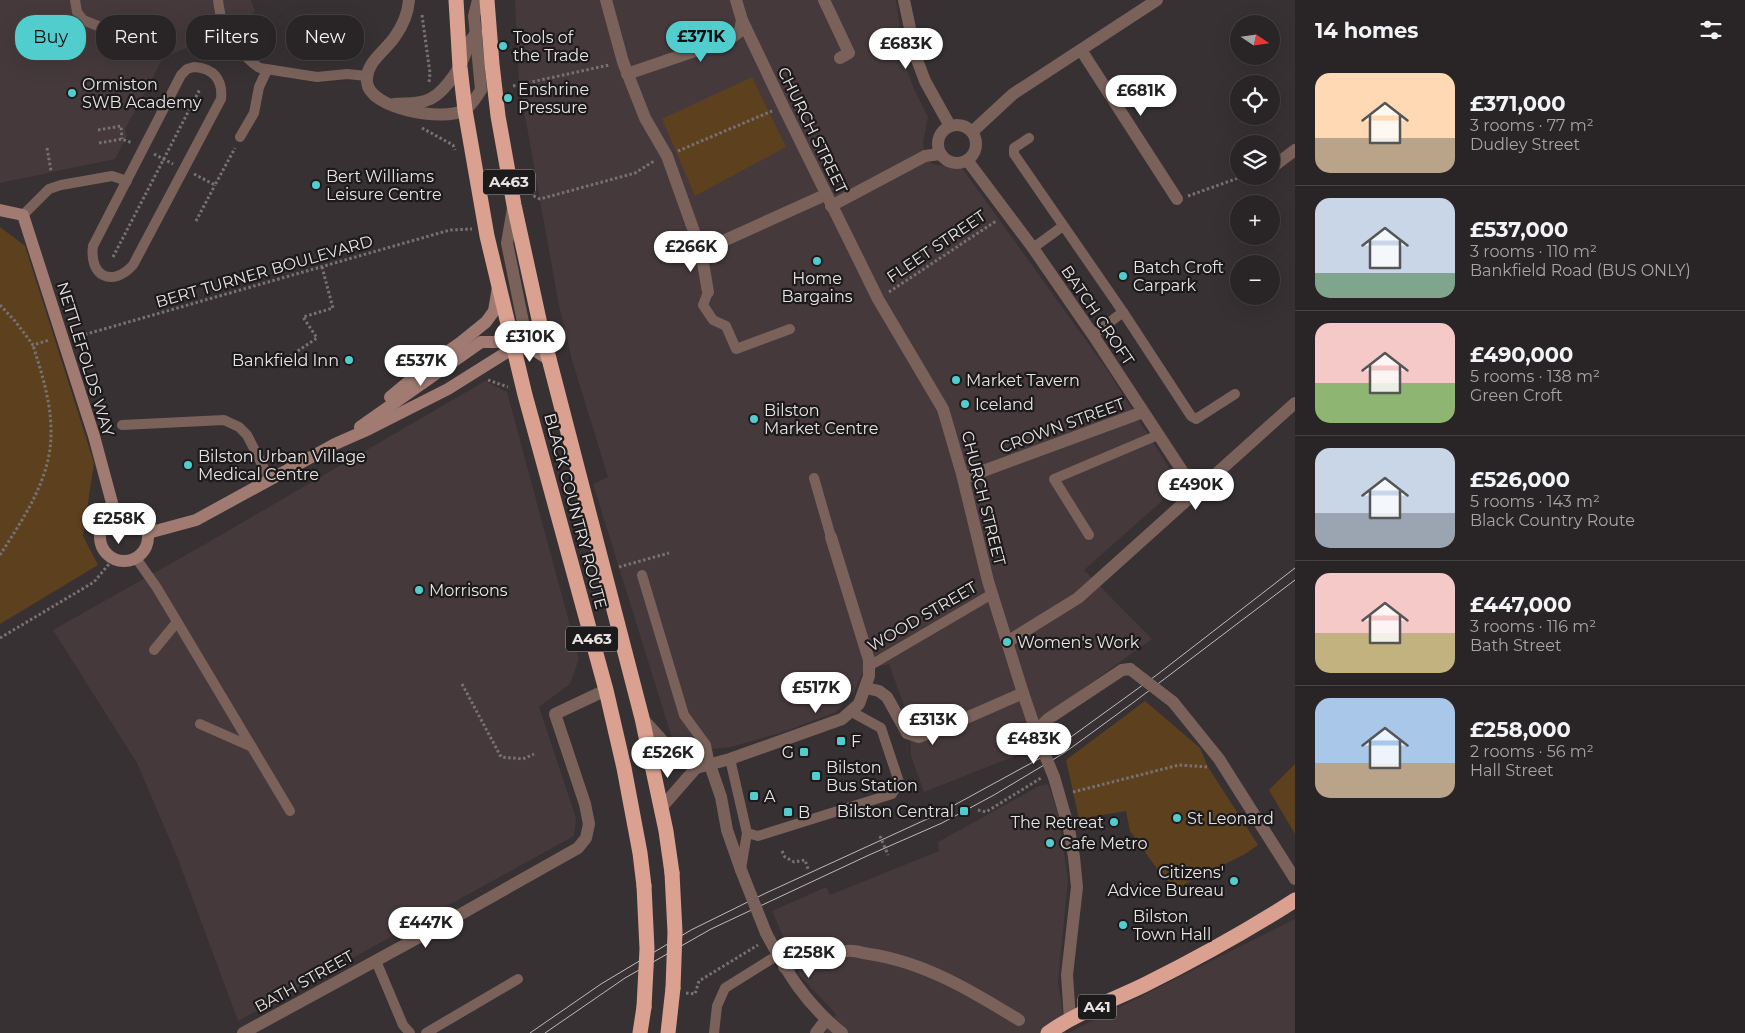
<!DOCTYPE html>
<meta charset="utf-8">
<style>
:root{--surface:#292526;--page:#353132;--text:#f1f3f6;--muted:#a5a5a7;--line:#454243;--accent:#52cdce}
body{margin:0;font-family:Montserrat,sans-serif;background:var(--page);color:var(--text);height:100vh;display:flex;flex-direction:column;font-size:19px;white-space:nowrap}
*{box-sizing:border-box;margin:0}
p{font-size:16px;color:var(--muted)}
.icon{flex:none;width:28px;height:28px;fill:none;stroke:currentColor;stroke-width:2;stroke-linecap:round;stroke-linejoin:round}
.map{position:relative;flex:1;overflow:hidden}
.drawer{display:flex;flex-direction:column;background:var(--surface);width:450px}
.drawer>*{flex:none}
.top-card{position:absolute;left:15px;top:15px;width:475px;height:45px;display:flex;gap:10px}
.needle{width:32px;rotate:103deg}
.controls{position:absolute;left:1230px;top:15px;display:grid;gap:10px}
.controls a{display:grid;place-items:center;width:50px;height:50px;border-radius:50%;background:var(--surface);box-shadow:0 5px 20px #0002,0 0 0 1px var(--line);font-size:25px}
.price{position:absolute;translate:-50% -42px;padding:0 11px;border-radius:18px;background:#fff;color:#222;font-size:16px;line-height:32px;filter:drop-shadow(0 1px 2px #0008)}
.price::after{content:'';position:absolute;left:50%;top:30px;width:15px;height:11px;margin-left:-8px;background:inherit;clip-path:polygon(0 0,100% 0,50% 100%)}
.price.current{background:var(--accent);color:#111}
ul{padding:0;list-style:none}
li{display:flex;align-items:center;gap:15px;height:125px;padding:0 20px}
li+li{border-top:1px solid var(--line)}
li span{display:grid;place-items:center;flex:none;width:140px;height:100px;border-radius:15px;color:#555}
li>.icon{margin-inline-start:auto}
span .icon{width:60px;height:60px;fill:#fffc;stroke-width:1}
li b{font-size:21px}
h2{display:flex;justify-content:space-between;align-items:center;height:60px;padding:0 20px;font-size:21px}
.chip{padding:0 18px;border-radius:20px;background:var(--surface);box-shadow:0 5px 20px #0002,0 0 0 1px var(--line);font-size:18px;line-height:45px}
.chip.current{background:var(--accent);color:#111}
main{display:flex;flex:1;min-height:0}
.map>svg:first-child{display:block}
.built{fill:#45393b}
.green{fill:#5d411f}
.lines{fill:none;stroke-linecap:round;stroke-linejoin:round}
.path{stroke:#777274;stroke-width:3;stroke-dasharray:2.5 2.5;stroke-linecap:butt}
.lane{stroke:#7a625b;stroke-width:10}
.street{stroke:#7a625b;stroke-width:12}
.secondary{stroke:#a17b71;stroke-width:12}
.highway{stroke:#daa090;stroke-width:15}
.tram{stroke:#bebabb;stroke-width:1}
.street-bridge{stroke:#7a625b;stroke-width:12}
.highway-bridge{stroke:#daa090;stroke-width:15}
.poi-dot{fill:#52cdce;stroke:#1d1a1b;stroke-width:2}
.labels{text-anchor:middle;stroke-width:4.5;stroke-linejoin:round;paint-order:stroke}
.shield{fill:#1d1a1b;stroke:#aaa7a8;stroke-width:1}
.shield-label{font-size:15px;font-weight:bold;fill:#e7e3e4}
.poi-label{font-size:16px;fill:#e7e3e4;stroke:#1d1a1b;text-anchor:start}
.street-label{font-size:16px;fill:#e7e3e4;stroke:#1d1a1b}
</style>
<main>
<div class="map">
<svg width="1295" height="1033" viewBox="0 0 1295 1033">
<rect width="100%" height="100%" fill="#373133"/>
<g class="built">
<path d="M 0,0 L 251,0 L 255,12 L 186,48 L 163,58 L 125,129 L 127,136 L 115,159 L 0,183 Z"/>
<path d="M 515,0 L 896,0 L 905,65 L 914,89 L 928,117 L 923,143 L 925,156 L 932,164 L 962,168 L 1106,368 L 1180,485 L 1084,570 L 1152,639 L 1029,727 L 1035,748 L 924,792 L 911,756 L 910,722 L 889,664 L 864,670 L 854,692 L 836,712 L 780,733 L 731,747 L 701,750 L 672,738 L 593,484 L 608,477 L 572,360 L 558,301 L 519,82 Z"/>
<path d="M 485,381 L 507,392 L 579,659 L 570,684 L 539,707 L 576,818 L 574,836 L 238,1021 L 178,859 L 137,763 L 53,630 L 209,542 Z"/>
<path d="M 1048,784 L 1058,813 L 1068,880 L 1058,982 L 1066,1033 L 825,1033 L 836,1014 L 801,977 L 772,911 L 826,887 L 830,895 L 939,851 L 938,842 L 1039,786 Z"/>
<path d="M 1295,919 L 1295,1033 L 1068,1033 Z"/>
</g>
<g class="green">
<path d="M 752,77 L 786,147 L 695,196 L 662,119 Z"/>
<path d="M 0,227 L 25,246 L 94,463 L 83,536 L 98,565 L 0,624 Z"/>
<path d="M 1145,701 L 1200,748 L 1208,767 L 1258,845 L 1245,854 L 1175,889 L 1158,870 L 1130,831 L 1126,811 L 1079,819 L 1066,760 Z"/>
<path d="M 1295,764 L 1295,834 L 1269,790 Z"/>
</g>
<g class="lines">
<g class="path">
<path d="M 422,15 L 430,73 L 429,83"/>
<path d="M 513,86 L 609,65"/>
<path d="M 422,128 L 453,145 L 455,150"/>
<path d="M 98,130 L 121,126 L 122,139"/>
<path d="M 99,143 L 122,139 L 132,143"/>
<path d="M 47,148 L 51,171"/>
<path d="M 678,151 L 772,111"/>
<path d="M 154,154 L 173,164"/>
<path d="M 194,174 L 215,185 L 235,148"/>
<path d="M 525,188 L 530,187 L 532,195 L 540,199 L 635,173 L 654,161"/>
<path d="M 1188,196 L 1244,176"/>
<path d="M 196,221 L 215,185"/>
<path d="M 113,257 L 200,89"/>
<path d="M 889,292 L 996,221"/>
<path d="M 0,305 L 15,321 L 33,345 L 49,340"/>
<path d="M 75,335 L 83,335 L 450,230 L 472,229"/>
<path d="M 277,365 L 317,338 L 303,317 L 333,308 L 322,267"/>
<path d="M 488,380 L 508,387"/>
<path d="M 0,555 C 23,519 50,480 51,436 C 52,404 42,375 33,345"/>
<path d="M 619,567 L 669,553"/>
<path d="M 0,638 L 94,582 L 114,558"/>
<path d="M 462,684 L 501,757 L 523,759 L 534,754"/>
<path d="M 1073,792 L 1179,765 L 1208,767"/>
<path d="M 978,810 L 986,812 L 1041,778"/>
<path d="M 880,836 L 888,855"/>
<path d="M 782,851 L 785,857 L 794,862 L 805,860 L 808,869"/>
<path d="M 686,993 L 695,994 L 699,981 L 758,945"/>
</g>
<g class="lane">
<path d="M 75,0 L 77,12 L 83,20 L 118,34"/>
<path d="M 218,0 C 219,8 220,16 223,23 C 229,38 246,60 260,68 L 317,77 L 347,74 L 367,76"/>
<path d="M 194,67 C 214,68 223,80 221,99 L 133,265 C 112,288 89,276 93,246 L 181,75 L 187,69 Z"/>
<path d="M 240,137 L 254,113 L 259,87 L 267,70"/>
<path d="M 1029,138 L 1014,148 L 1014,154 L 1123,312"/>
<path d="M 23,215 L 49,189 L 61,185 L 112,176 L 127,181"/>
<path d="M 1033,248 L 1063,226"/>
<path d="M 708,292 L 703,305 L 713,320 L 726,326 L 736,349 L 790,329"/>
<path d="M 1093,335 L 1123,312 L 1191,416 L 1196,419 L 1235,394"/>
<path d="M 122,425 L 224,420 L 239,427 L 247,435 L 270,480"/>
<path d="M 814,478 L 831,537"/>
<path d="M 1089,535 L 1054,479 L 1158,435"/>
<path d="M 136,558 L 157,588 L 290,811"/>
<path d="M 642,575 L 684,715 L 706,745 L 710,765"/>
<path d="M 154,650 L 177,622"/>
<path d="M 869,666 L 992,594"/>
<path d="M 200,724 L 252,747"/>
<path d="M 730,759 L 747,833 L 741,869"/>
<path d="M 747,833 L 758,836 L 892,794 L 899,782 L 881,728 L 852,712"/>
<path d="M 376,961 L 403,1025 L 410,1033"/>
<path d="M 426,1033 L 518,979"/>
<path d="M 714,1033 L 717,1006 L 725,988 L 778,955"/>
</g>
<g class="street">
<path d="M 409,0 C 408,14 402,27 394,38 C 384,52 365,63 367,82 C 369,109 444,122 464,110 C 471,107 477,96 481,90 L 474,16 L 478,0"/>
<path d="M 606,0 L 623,62 L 645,118 L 667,156 L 701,251 L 825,195"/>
<path d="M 736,0 L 742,20 L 783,106 L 878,299 L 943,409 L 962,474 L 988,581 L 1023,693 L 1040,743"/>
<path d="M 824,0 L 849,53 L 840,58"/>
<path d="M 904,0 L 916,57 L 925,81 L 950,126"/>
<path d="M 1081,50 L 1177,199"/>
<path d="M 627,74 L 730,39 L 740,31 L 742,20"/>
<path d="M 394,104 C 404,103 415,104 425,101 C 441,97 458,72 464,57 C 468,48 469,39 477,33"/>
<circle cx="957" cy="144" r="19"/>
<path d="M 972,132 L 1013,94 L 1157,0"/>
<path d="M 967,160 L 1033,248 L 1093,335 L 1196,492"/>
<path d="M 1274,166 L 1295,150"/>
<path d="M 831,206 L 925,156 L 940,154"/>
<path d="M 513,208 L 507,243 L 523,322 L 515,347"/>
<path d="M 701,251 L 708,292"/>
<path d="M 964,478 L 1143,412"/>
<path d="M 1007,642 L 1078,598 L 1295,403"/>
<path d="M 866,688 L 879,691 L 887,697 L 907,733 L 919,737 L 957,722 L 1023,693"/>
<path d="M 1173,702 L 1219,759 L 1295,879"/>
<path d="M 642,718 L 672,751 L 696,768"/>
<path d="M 1038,733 L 1041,726 L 1048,719 L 1122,670 L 1130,669"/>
<path d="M 710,765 L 721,797 L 727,830 L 741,870"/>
<path d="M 1054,777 L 1069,829 L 1074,857 L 1077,887 L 1067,975 L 1070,1020"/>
<path d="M 661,808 L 696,768 L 730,759 L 842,719 L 859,704 L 869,676 L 869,660 L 831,537"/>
<path d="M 766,933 C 788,974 805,1003 842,1033"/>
<path d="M 784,967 C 804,960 825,952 847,951 C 854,950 862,953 869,954 C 924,962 972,991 1019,1020"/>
<path d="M 243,1033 L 445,923 L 578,848 L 586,838 L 589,824 L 585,804 L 555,714 L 606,690"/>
<path d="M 816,1033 L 826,1020"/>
</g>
<g class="secondary">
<path d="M 0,210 L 23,215 L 94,436 L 115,514"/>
<path d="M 390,397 L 427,366 L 460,343 L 486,322 L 494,311 L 498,287"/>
<path d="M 360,427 L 481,342 L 503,342 L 515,347 L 534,350 L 551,361"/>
<circle cx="124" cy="537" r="24"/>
<path d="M 148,533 L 196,520 L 335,444 L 369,429 L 448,389 L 515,347"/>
</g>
<g class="highway">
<path d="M 456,0 L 460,67 L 465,110 L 487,236 L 525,395 L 606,690 L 624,768 L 640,853 L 644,886"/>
<path d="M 487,0 L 492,64 L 498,116 L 514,205 L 540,324 L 642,718 L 666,831 L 672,873"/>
<path d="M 640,1033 L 644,1007"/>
<path d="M 668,1033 L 673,988"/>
<path d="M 1048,1033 C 1076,1013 1113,1000 1144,985 C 1196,959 1247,931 1295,900"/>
</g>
<g class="tram">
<path d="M 530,1033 L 601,984 L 691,930 L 766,893 L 938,814 L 1046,755 L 1158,674 L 1295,568"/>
<path d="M 545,1033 L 625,978 L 711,929 L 869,855 L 942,823 L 994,795 L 1064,753 L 1134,702 L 1295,580"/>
</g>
<g class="street-bridge">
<path d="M 1130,669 L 1173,702"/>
<path d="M 1040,743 L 1054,777"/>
<path d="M 741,870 L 766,933"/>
</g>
<g class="highway-bridge">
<path d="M 672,873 L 675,932 L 673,988"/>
<path d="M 644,1007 L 647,949 L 644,886"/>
</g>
</g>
<g class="poi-dot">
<circle cx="503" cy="46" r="5"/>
<circle cx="72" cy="93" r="5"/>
<circle cx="508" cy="98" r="5"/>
<circle cx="316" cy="185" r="5"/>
<circle cx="817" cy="261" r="5"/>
<circle cx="1123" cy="276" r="5"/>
<circle cx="349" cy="360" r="5"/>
<circle cx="956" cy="380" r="5"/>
<circle cx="965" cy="404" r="5"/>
<circle cx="754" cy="419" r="5"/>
<circle cx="188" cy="465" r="5"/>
<circle cx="419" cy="590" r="5"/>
<circle cx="1007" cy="642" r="5"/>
<rect x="836" y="736" width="10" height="10" rx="2.5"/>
<rect x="799" y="747" width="10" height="10" rx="2.5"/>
<rect x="811" y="771" width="10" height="10" rx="2.5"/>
<rect x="749" y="791" width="10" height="10" rx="2.5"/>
<rect x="959" y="806" width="10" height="10" rx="2.5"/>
<rect x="783" y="807" width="10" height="10" rx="2.5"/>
<circle cx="1177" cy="818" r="5"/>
<circle cx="1114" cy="822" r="5"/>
<circle cx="1050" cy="843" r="5"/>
<circle cx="1234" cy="881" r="5"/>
<circle cx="1123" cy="925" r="5"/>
</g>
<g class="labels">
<g class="shield">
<rect x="483" y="169.5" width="52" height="25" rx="4"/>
<rect x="566" y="626.5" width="52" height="25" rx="4"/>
<rect x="1078" y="994.5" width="38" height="25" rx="4"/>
</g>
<g class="shield-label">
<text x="509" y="187">A463</text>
<text x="592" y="644">A463</text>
<text x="1097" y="1012">A41</text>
</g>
<g class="poi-label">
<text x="513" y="43">Tools of<tspan x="513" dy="18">the Trade</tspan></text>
<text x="82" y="90">Ormiston<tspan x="82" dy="18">SWB Academy</tspan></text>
<text x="518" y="95">Enshrine<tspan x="518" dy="18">Pressure</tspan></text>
<text x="326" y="182">Bert Williams<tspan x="326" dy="18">Leisure Centre</tspan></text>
<text x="1133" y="273">Batch Croft<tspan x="1133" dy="18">Carpark</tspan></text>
<text x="817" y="284" text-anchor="middle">Home<tspan x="817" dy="18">Bargains</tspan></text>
<text x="339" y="366" text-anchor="end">Bankfield Inn</text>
<text x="966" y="386">Market Tavern</text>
<text x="975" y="410">Iceland</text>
<text x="764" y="416">Bilston<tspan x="764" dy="18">Market Centre</tspan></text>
<text x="198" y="462">Bilston Urban Village<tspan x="198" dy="18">Medical Centre</tspan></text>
<text x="429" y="596">Morrisons</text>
<text x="1017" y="648">Women's Work</text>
<text x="851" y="747">F</text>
<text x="794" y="758" text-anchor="end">G</text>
<text x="826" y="773">Bilston<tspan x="826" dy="18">Bus Station</tspan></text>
<text x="764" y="802">A</text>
<text x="954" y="817" text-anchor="end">Bilston Central</text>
<text x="798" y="818">B</text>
<text x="1187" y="824">St Leonard</text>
<text x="1104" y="828" text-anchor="end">The Retreat</text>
<text x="1060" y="849">Cafe Metro</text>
<text x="1224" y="878" text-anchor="end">Citizens'<tspan x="1224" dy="18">Advice Bureau</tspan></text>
<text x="1133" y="922">Bilston<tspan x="1133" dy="18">Town Hall</tspan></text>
</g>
<g class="street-label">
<text transform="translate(813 130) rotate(64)" y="6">CHURCH STREET</text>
<text transform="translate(936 246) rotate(-34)" y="6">FLEET STREET</text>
<text transform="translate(264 271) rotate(-16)" y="6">BERT TURNER BOULEVARD</text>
<text transform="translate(1098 315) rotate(56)" y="6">BATCH CROFT</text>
<text transform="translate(86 359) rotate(73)" y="6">NETTLEFOLDS WAY</text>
<text transform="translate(1062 425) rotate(-20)" y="6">CROWN STREET</text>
<text transform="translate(984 498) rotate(76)" y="6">CHURCH STREET</text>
<text transform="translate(576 511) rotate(75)" y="6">BLACK COUNTRY ROUTE</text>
<text transform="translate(922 616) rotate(-30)" y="6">WOOD STREET</text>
<text transform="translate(304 981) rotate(-29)" y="6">BATH STREET</text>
</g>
</g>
</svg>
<div class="controls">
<a><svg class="needle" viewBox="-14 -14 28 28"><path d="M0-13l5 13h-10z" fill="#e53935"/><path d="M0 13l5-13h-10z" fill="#a5a5a7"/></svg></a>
<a><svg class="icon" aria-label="locate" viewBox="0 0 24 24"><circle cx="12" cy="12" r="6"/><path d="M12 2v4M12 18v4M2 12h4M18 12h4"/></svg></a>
<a><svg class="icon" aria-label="layers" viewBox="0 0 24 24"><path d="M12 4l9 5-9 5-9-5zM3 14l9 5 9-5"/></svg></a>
<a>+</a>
<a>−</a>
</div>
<b class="price current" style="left:701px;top:63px">£371K</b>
<b class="price" style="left:906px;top:70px">£683K</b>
<b class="price" style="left:1141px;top:117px">£681K</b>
<b class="price" style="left:691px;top:273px">£266K</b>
<b class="price" style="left:530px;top:363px">£310K</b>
<b class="price" style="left:421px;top:387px">£537K</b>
<b class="price" style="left:1196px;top:511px">£490K</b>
<b class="price" style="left:119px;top:545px">£258K</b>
<b class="price" style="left:816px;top:714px">£517K</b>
<b class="price" style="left:933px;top:746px">£313K</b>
<b class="price" style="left:1034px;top:765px">£483K</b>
<b class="price" style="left:668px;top:779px">£526K</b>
<b class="price" style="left:426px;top:949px">£447K</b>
<b class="price" style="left:809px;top:979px">£258K</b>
<div class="top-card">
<a class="chip current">Buy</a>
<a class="chip">Rent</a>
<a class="chip">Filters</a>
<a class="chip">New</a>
</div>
</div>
<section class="drawer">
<h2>14 homes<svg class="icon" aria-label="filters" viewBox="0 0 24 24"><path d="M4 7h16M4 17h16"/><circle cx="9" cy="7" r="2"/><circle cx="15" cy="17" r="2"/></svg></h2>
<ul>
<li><span style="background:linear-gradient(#ffd9b3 65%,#b9a48a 0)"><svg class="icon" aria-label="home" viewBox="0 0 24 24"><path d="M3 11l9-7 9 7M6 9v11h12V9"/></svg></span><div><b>£371,000</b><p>3 rooms · 77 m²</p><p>Dudley Street</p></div></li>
<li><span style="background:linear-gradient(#c9d6e8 75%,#7fa58c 0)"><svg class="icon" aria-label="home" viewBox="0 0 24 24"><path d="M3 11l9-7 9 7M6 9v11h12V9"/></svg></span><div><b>£537,000</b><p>3 rooms · 110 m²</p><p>Bankfield Road (BUS ONLY)</p></div></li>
<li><span style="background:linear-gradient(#f6c9c9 60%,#8fb573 0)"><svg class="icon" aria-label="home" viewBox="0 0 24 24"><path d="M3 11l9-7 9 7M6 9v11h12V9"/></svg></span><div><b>£490,000</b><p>5 rooms · 138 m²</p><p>Green Croft</p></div></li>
<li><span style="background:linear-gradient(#c9d6e8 65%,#9aa5b1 0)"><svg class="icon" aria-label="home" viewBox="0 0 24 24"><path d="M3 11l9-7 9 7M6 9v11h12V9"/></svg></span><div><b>£526,000</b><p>5 rooms · 143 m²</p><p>Black Country Route</p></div></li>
<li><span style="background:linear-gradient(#f6c9c9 60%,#c2b280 0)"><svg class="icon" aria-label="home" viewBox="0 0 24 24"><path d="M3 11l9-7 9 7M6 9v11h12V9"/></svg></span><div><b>£447,000</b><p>3 rooms · 116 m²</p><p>Bath Street</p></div></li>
<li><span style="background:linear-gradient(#a9c7e8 65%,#b9a48a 0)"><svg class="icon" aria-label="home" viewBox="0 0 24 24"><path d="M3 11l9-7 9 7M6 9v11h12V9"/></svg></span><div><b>£258,000</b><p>2 rooms · 56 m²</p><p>Hall Street</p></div></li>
</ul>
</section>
</main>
